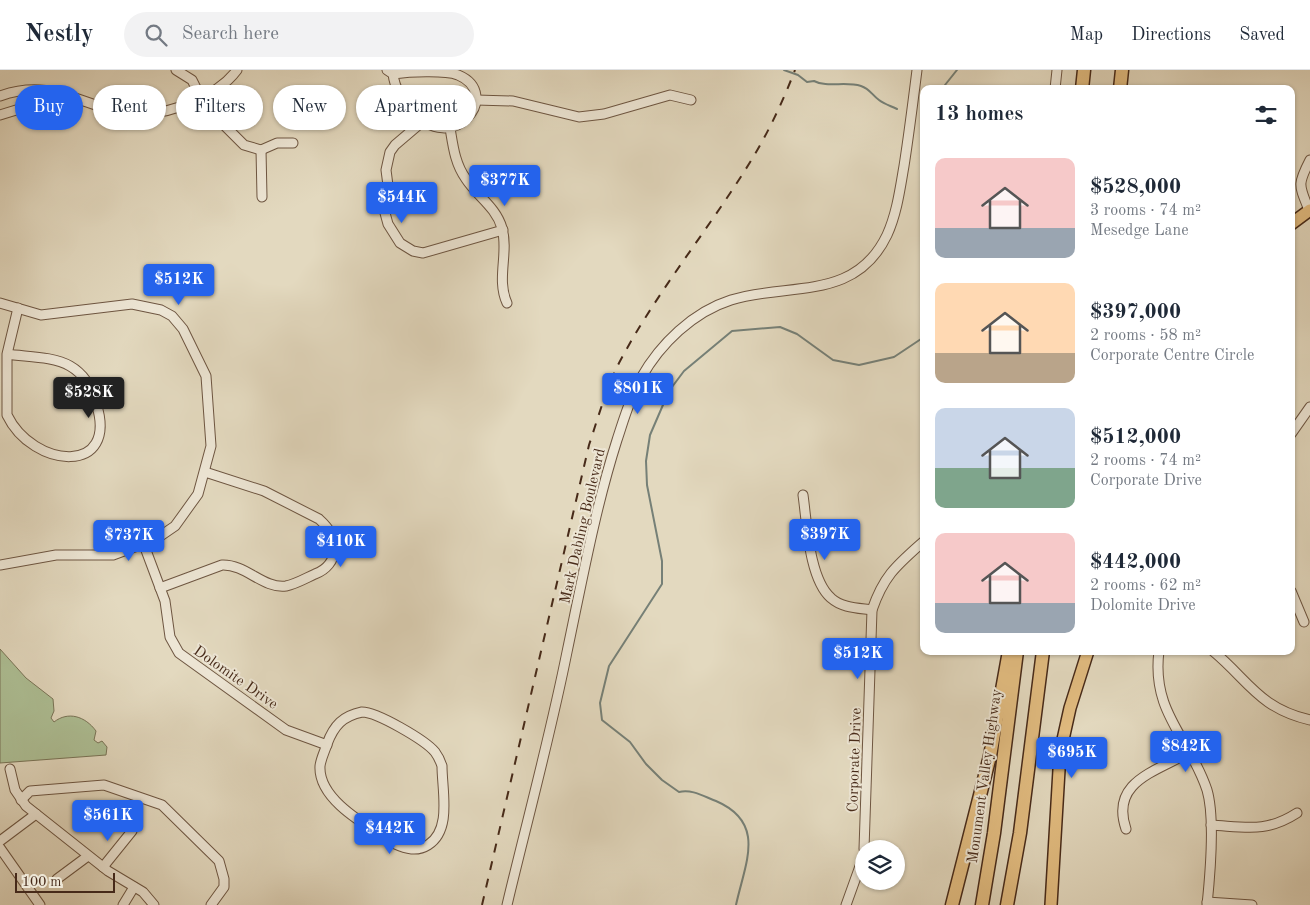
<!DOCTYPE html>
<meta charset="utf-8">
<style>
:root{--surface:#fff;--page:#f2f2f3;--text:#1f2937;--muted:#747a83;--line:#e0e1e3;--accent:#2563eb}
body{margin:0;font-family:"Old Standard TT",serif;background:var(--page);color:var(--text);height:100vh;display:flex;flex-direction:column;font-size:19px;white-space:nowrap}
*{box-sizing:border-box;margin:0}
p{font-size:16px;color:var(--muted)}
.icon{flex:none;width:28px;height:28px;fill:none;stroke:currentColor;stroke-width:2;stroke-linecap:round;stroke-linejoin:round}
.map{position:relative;flex:1;overflow:hidden}
.side{position:absolute;left:920px;top:15px;width:375px;height:570px;display:flex;flex-direction:column;background:var(--surface);border-radius:10px;box-shadow:0 1px 4px #0004}
.side>*{flex:none}
.hud{position:absolute;left:15px;top:15px;width:475px;height:45px;display:flex;gap:10px}
.controls{position:absolute;left:855px;top:770px;display:grid;gap:10px}
.controls a{display:grid;place-items:center;width:50px;height:50px;border-radius:50%;background:var(--surface);box-shadow:0 1px 4px #0004;font-size:25px}
.scale{position:absolute;left:15px;bottom:12px;width:100px;box-sizing:border-box;padding-left:5px;border:2px solid #472a19;border-top:0;font-size:14px;line-height:18px;white-space:nowrap;color:#472a19;-webkit-text-stroke:4px #ede6d5;paint-order:stroke}
.price{position:absolute;translate:-50% -42px;padding:0 11px;border-radius:5px;background:var(--accent);color:#fff;font-size:16px;line-height:32px;filter:drop-shadow(0 1px 2px #0008)}
.price::after{content:'';position:absolute;left:50%;top:30px;width:15px;height:11px;margin-left:-8px;background:inherit;clip-path:polygon(0 0,100% 0,50% 100%)}
.price.current{background:#222;color:#fff}
ul{padding:0;list-style:none}
li{display:flex;align-items:center;gap:15px;height:125px;padding:0 15px}
li span{display:grid;place-items:center;flex:none;width:140px;height:100px;border-radius:10px;color:#555}
li>.icon{margin-inline-start:auto}
span .icon{width:60px;height:60px;fill:#fffc;stroke-width:1}
li b{font-size:21px}
h2{display:flex;justify-content:space-between;align-items:center;height:60px;padding:0 15px;font-size:21px}
.pill{padding:0 18px;border-radius:22px;background:var(--surface);box-shadow:0 1px 4px #0004;font-size:18px;line-height:45px}
.pill.current{background:var(--accent);color:#fff}
header{display:flex;align-items:center;gap:30px;box-sizing:border-box;height:70px;padding:0 25px;background:var(--surface);border-bottom:1px solid var(--line)}
header strong{font-size:24px}
nav{display:flex;gap:28px;margin-inline-start:auto;font-size:18px}
.search{width:350px;height:45px;background:var(--page);display:flex;align-items:center;gap:12px;box-sizing:border-box;padding:0 18px;border-radius:28px;color:var(--muted);font-size:19px}
.map>svg:first-child{display:block}
.green{fill:#aec096;stroke:#7a7558}
.lines{fill:none;stroke-linecap:round;stroke-linejoin:round}
.stream{stroke:#768077;stroke-width:2}
.minor-casing{stroke:#6e5642;stroke-width:11}
.major-casing{stroke:#472a19;stroke-width:14}
.highway-casing{stroke:#472a19;stroke-width:15}
.minor{stroke:#ede6d5;stroke-width:9}
.major{stroke:#e2bc80;stroke-width:11}
.highway{stroke:#e2bc80;stroke-width:12}
.rail{stroke:#472a19;stroke-width:2;stroke-dasharray:9 9;stroke-linecap:butt}
.labels{text-anchor:middle;stroke-width:4;stroke-linejoin:round;paint-order:stroke}
.street-label{font-size:15px;fill:#472a19;stroke:#ede6d5}
</style>
<header>
<strong>Nestly</strong>
<div class="search"><svg class="icon" aria-label="search" viewBox="0 0 24 24"><circle cx="10" cy="10" r="6"/><path d="M15 15l6 6"/></svg>Search here</div>
<nav><a>Map</a><a>Directions</a><a>Saved</a></nav>
</header>
<div class="map">
<svg width="1310" height="835" viewBox="0 0 1310 835">
<rect width="100%" height="100%" fill="#e3d9bf"/>
<filter id="stains"><feTurbulence type="fractalNoise" baseFrequency=".004" numOctaves="4"/><feColorMatrix values="0 0 0 0 .2 0 0 0 0 .09 0 0 0 0 .02 0 0 0 .5 -.17"/></filter>
<radialGradient id="worn" r=".72"><stop offset=".6" stop-color="#630" stop-opacity="0"/><stop offset="1" stop-color="#630" stop-opacity=".3"/></radialGradient>
<path class="green" d="M 0,579 L 26,608 L 53,629 L 54,641 L 51,648 L 54,652 C 68,641 85,646 96,661 L 94,670 L 98,673 L 102,671 L 107,677 L 106,685 L 0,693 Z"/>
<g class="lines">
<g class="stream">
<path d="M 784,0 L 798,5 L 807,12 L 814,11 C 827,18 845,11 861,16 C 870,19 872,25 879,30 C 884,34 891,36 897,39"/>
<path d="M 945,19 L 945,15 L 957,0"/>
<path d="M 736,835 C 745,793 767,753 716,731 C 703,726 692,719 679,722 L 662,710 L 646,694 L 630,672 L 602,650 L 600,633 L 609,596 L 662,514 L 662,491 L 647,415 L 646,391 L 650,365 L 669,321 L 684,301 L 732,261 L 780,257 L 797,264 L 833,290 L 859,295 L 894,287 L 924,267"/>
</g>
<defs>
<g id="minor">
<path d="M 176,0 L 192,10 L 201,28"/>
<path d="M 387,0 L 393,4 C 409,2 444,0 458,5 C 504,24 452,89 412,40 C 402,28 395,20 393,4"/>
<path d="M 1055,19 L 1057,0"/>
<path d="M 209,24 L 222,53 L 244,75 L 261,80 L 277,73 L 293,73"/>
<path d="M 0,26 C 48,9 74,31 119,42 C 145,48 170,42 194,31 C 211,23 225,16 237,0"/>
<path d="M 476,30 L 513,31 L 579,47 L 604,44 L 670,25 L 691,30"/>
<path d="M 0,45 L 65,25"/>
<path d="M 422,52 L 395,75 L 390,82 L 386,100 L 389,123 L 385,143 L 388,154 L 400,173 L 413,181 L 423,183 L 503,160"/>
<path d="M 450,58 C 453,76 455,94 466,109 C 477,126 496,137 502,158 C 509,183 496,209 507,233"/>
<path d="M 261,80 L 262,127"/>
<path d="M 1309,140 C 1299,115 1297,115 1310,90"/>
<path d="M 0,233 L 41,245 L 132,234 L 161,240 L 172,246 L 183,259 L 206,306 L 211,376 L 198,424 L 175,456 L 156,469 L 113,485 L 56,485 L 0,495"/>
<path d="M 7,284 C 26,287 53,286 70,296 C 84,304 92,318 96,333 C 120,406 33,399 7,345 L 7,284 L 18,238"/>
<path d="M 1291,364 L 1310,337"/>
<path d="M 803,425 C 807,453 809,509 831,528 C 842,538 858,538 872,540"/>
<path d="M 144,475 L 165,531 L 170,567 L 179,583 L 286,660 L 327,675"/>
<path d="M 160,518 L 222,495 C 246,494 263,519 286,516 C 296,514 306,508 315,504 C 326,500 334,491 335,478 C 335,466 328,457 319,449 L 264,421 L 205,402"/>
<path d="M 1291,521 L 1304,552"/>
<path d="M 1159,581 C 1151,643 1190,668 1207,720 C 1215,747 1210,806 1207,835"/>
<path d="M 1213,581 C 1249,611 1259,638 1310,650"/>
<path d="M 362,642 C 377,642 425,670 435,682 C 438,686 440,690 442,696 C 442,721 452,760 428,775 C 417,782 406,779 395,774 C 370,757 318,731 320,696 C 321,688 325,681 327,674 C 334,655 343,646 362,642 Z"/>
<path d="M 10,699 L 15,720 L 26,736 L 108,801 L 143,822 L 154,835"/>
<path d="M 21,730 L 30,721 L 104,715 L 162,735 L 219,791 L 224,809 L 224,817 L 211,835"/>
<path d="M 1211,755 C 1246,757 1266,763 1297,743"/>
<path d="M 1126,759 C 1110,712 1155,702 1188,683"/>
<path d="M 0,771 L 36,744"/>
<path d="M 0,778 L 40,835"/>
<path d="M 864,779 L 872,540 C 884,505 897,495 924,471"/>
<path d="M 103,797 L 132,761"/>
<path d="M 57,809 L 88,786"/>
<path d="M 1207,832 L 1252,835"/>
<path d="M 123,835 L 134,817"/>
<path d="M 507,835 C 527,751 550,667 567,582 C 582,511 595,439 617,370 C 624,349 630,327 641,308 C 660,274 693,242 731,230 C 789,212 855,232 887,165 C 897,143 900,119 904,96 C 909,64 913,32 917,0"/>
<path d="M 846,835 L 864,785"/>
</g>
<g id="major">
<path d="M 1291,154 L 1310,140"/>
<path d="M 1051,835 L 1060,683 L 1070,638 L 1088,581"/>
</g>
<g id="highway">
<path d="M 1082,19 L 1084,0"/>
<path d="M 1120,19 L 1122,0"/>
<path d="M 952,835 L 990,686 L 1009,581"/>
<path d="M 982,835 L 994,763 L 1017,581"/>
<path d="M 1007,835 L 1020,763 L 1043,581"/>
</g>
</defs>
<use href="#minor" class="minor-casing"/>
<use href="#major" class="major-casing"/>
<use href="#highway" class="highway-casing"/>
<use href="#minor" class="minor"/>
<use href="#major" class="major"/>
<use href="#highway" class="highway"/>
<path class="rail" d="M 482,835 L 589,375 C 598,348 606,319 619,293 C 657,221 710,158 752,89 C 769,61 783,31 795,0"/>
</g>
<g class="labels">
<g class="street-label">
<text transform="translate(582 456) rotate(-77)" y="5">Mark Dabling Boulevard</text>
<text transform="translate(236 607) rotate(35)" y="5">Dolomite Drive</text>
<text transform="translate(854 690) rotate(-88)" y="5">Corporate Drive</text>
<text transform="translate(984 706) rotate(-82)" y="5">Monument Valley Highway</text>
</g>
</g>
<rect width="100%" height="100%" filter="url(#stains)"/>
<rect width="100%" height="100%" fill="url(#worn)"/>
</svg>
<div class="controls">
<a><svg class="icon" aria-label="layers" viewBox="0 0 24 24"><path d="M12 4l9 5-9 5-9-5zM3 14l9 5 9-5"/></svg></a>
</div>
<div class="scale">100 m</div>
<b class="price" style="left:505px;top:137px">$377K</b>
<b class="price" style="left:402px;top:154px">$544K</b>
<b class="price" style="left:179px;top:236px">$512K</b>
<b class="price" style="left:638px;top:345px">$801K</b>
<b class="price current" style="left:89px;top:349px">$528K</b>
<b class="price" style="left:825px;top:491px">$397K</b>
<b class="price" style="left:129px;top:492px">$737K</b>
<b class="price" style="left:341px;top:498px">$410K</b>
<b class="price" style="left:858px;top:610px">$512K</b>
<b class="price" style="left:1186px;top:703px">$842K</b>
<b class="price" style="left:1072px;top:709px">$695K</b>
<b class="price" style="left:108px;top:772px">$561K</b>
<b class="price" style="left:390px;top:785px">$442K</b>
<div class="hud">
<a class="pill current">Buy</a>
<a class="pill">Rent</a>
<a class="pill">Filters</a>
<a class="pill">New</a>
<a class="pill">Apartment</a>
</div>
<section class="side">
<h2>13 homes<svg class="icon" aria-label="filters" viewBox="0 0 24 24"><path d="M4 7h16M4 17h16"/><circle cx="9" cy="7" r="2"/><circle cx="15" cy="17" r="2"/></svg></h2>
<ul>
<li><span style="background:linear-gradient(#f6c9c9 70%,#9aa5b1 0)"><svg class="icon" aria-label="home" viewBox="0 0 24 24"><path d="M3 11l9-7 9 7M6 9v11h12V9"/></svg></span><div><b>$528,000</b><p>3 rooms · 74 m²</p><p>Mesedge Lane</p></div></li>
<li><span style="background:linear-gradient(#ffd9b3 70%,#b9a48a 0)"><svg class="icon" aria-label="home" viewBox="0 0 24 24"><path d="M3 11l9-7 9 7M6 9v11h12V9"/></svg></span><div><b>$397,000</b><p>2 rooms · 58 m²</p><p>Corporate Centre Circle</p></div></li>
<li><span style="background:linear-gradient(#c9d6e8 60%,#7fa58c 0)"><svg class="icon" aria-label="home" viewBox="0 0 24 24"><path d="M3 11l9-7 9 7M6 9v11h12V9"/></svg></span><div><b>$512,000</b><p>2 rooms · 74 m²</p><p>Corporate Drive</p></div></li>
<li><span style="background:linear-gradient(#f6c9c9 70%,#9aa5b1 0)"><svg class="icon" aria-label="home" viewBox="0 0 24 24"><path d="M3 11l9-7 9 7M6 9v11h12V9"/></svg></span><div><b>$442,000</b><p>2 rooms · 62 m²</p><p>Dolomite Drive</p></div></li>
</ul>
</section>
</div>
